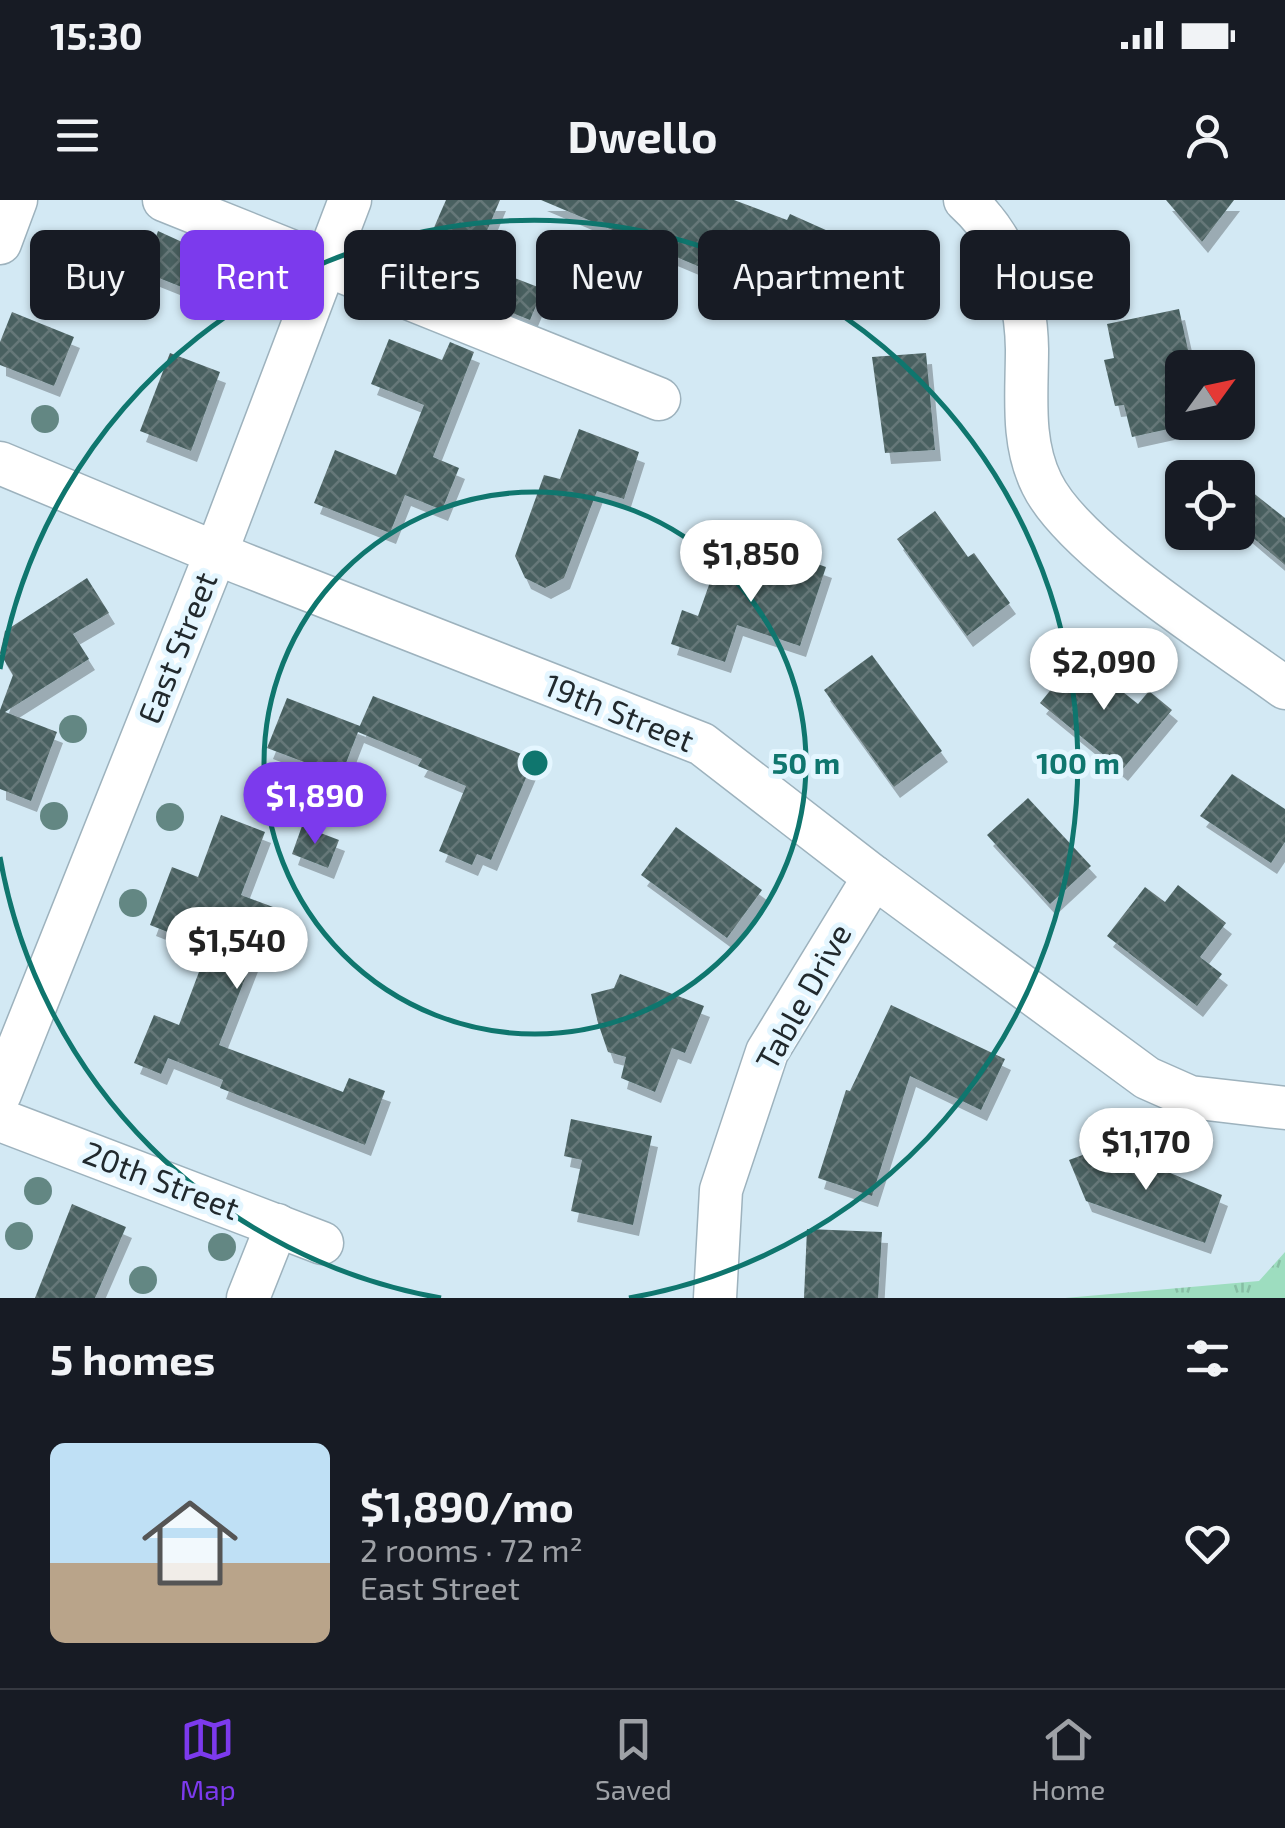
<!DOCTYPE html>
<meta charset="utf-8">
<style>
:root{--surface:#171b24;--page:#20242c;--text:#f1f3f6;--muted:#9ea1a6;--line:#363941;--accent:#7c3aed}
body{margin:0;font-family:"Exo 2",sans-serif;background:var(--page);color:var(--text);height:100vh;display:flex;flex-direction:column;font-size:38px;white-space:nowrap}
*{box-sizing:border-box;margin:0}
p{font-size:32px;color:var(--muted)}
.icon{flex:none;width:55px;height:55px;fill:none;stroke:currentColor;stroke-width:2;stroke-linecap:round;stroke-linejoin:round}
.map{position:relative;height:1098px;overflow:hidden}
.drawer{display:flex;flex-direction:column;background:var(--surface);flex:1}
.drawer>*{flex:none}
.hud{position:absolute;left:30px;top:30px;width:1225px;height:90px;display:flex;gap:20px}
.needle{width:65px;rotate:57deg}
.tools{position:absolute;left:1165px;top:150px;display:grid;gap:20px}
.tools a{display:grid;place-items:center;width:90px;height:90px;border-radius:15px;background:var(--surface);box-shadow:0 2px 8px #0004;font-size:50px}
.price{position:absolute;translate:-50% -85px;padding:0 22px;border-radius:35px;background:#fff;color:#222;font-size:32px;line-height:65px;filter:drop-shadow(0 2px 5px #0008)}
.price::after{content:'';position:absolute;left:50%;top:60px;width:30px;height:22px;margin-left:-15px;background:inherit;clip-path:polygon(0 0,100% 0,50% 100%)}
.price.current{background:var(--accent);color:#fff}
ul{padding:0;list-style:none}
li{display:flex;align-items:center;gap:30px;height:250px;padding:0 50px}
li span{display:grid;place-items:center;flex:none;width:280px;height:200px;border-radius:15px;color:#555}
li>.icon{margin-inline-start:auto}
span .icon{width:120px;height:120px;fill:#fffc;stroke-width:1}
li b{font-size:42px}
h2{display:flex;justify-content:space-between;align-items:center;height:120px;padding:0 50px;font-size:42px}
.pill{padding:0 35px;border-radius:15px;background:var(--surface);box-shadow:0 2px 8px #0004;font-size:35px;line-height:90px}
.pill.current{background:var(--accent);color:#fff}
.status{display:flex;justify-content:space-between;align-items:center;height:70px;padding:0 50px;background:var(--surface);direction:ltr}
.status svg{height:28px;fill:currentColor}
header{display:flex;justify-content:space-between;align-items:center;height:130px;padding:0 50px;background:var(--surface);font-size:45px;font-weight:700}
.tabs{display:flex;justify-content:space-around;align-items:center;height:140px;border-top:2px solid var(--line);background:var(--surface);font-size:28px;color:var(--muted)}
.tabs a{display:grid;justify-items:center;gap:5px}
.tabs .current{color:var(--accent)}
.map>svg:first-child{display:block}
.grass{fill:url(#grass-tufts)}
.building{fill:url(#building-cross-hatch);filter:url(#shadow)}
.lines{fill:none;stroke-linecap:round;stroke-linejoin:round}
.minor-casing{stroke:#9db2bd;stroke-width:45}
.minor{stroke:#fff;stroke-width:42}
.tree{fill:#638783}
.ring{fill:none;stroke:#0f766e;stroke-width:5}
.labels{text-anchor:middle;stroke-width:10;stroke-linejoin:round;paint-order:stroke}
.street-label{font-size:32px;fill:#21292d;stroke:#e4f6ff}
.centre{fill:#0f766e;stroke:#e4f6ff;stroke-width:5}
.ring-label{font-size:30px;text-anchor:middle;font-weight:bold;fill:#0f766e;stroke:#e4f6ff;stroke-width:10;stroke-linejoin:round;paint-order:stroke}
</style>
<div class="status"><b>15:30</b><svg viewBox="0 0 49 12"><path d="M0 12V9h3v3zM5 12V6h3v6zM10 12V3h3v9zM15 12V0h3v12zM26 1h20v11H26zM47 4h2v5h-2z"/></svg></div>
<header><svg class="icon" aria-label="menu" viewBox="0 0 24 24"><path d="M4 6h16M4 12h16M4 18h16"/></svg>Dwello<svg class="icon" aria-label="person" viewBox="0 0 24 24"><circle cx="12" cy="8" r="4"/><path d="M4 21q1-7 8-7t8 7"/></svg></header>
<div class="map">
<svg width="1285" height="1098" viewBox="0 0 1285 1098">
<defs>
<pattern id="grass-tufts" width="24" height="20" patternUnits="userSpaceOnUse" patternTransform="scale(2.5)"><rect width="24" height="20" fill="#9dddbf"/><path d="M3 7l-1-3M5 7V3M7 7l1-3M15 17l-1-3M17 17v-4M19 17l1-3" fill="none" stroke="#87bea4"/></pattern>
<pattern id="building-cross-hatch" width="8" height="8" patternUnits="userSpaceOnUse" patternTransform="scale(2.5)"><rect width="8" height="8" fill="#4a6161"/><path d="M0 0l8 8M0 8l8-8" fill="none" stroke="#667879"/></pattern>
<filter id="shadow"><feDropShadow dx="6" dy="11" stdDeviation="0" flood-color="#0004"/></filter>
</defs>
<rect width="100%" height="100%" fill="#d3e9f4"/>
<path class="grass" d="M 1285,1052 L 1285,1098 L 1065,1098 L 1259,1081 Z"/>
<g class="building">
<path d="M 446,0 L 500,0 L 475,59 L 429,39 Z"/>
<path d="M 541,0 L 734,0 L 787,20 L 790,14 L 828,31 L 807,79 L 739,49 L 736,56 L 727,52 L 719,75 Z"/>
<path d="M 1166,0 L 1234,0 L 1202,42 Z"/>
<path d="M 158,31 L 204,52 L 207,44 L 246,60 L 229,106 L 144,72 Z"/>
<path d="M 499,72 L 543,89 L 530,120 L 487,103 Z"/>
<path d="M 1179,109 L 1192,168 L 1182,168 L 1182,226 L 1132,237 L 1124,205 L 1115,206 L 1104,160 L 1114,158 L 1107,124 Z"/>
<path d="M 12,112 L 74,137 L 54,186 L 0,165 L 0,142 Z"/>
<path d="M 389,139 L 442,160 L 450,142 L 474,152 L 433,257 L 459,268 L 442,310 L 405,295 L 390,333 L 314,303 L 335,250 L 396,275 L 424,205 L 371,184 Z"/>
<path d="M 170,153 L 220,172 L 191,251 L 140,231 Z"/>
<path d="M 926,153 L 935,250 L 885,253 L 872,157 Z"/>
<path d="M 579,229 L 639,252 L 624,299 L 597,291 L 564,378 L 545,388 L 525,378 L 515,356 L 544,275 L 560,279 Z"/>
<path d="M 1238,281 L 1285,318 L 1285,365 L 1238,325 Z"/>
<path d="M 935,311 L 968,357 L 974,353 L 1010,403 L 967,436 L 897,339 Z"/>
<path d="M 721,351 L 782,373 L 789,354 L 826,367 L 800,446 L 737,425 L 725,462 L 671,444 L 682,410 L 698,416 Z"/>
<path d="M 87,378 L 109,413 L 73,434 L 89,459 L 5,512 L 57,532 L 31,601 L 0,589 L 0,510 L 13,475 L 0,453 L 5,431 Z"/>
<path d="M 872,455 L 942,551 L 894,587 L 824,490 Z"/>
<path d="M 1078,456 L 1138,504 L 1149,491 L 1172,510 L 1122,570 L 1040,503 Z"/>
<path d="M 373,496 L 534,559 L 491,660 L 477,654 L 472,665 L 439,651 L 466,586 L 418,566 L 422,559 L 358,532 L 341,576 L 267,548 L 287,498 L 360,526 L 358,530 Z"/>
<path d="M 1232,574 L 1285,609 L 1285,642 L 1271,663 L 1200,616 Z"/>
<path d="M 1028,598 L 1091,666 L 1050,704 L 987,635 Z"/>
<path d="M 221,615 L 265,632 L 241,695 L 273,707 L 219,845 L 343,892 L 349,878 L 385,891 L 365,945 L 220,888 L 223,880 L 168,858 L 161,874 L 134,863 L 154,815 L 179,825 L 208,748 L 150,725 L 172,667 L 198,677 Z"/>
<path d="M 302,626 L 339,640 L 328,668 L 292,654 Z"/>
<path d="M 676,627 L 762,690 L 727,738 L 641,675 Z"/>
<path d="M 1178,685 L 1226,723 L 1200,757 L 1222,774 L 1197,806 L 1107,736 L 1145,687 L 1165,702 Z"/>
<path d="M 620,774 L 704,806 L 685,853 L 672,848 L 655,892 L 621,878 L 626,857 L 608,852 L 598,823 L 591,794 L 614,788 Z"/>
<path d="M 891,805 L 1005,859 L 981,910 L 910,876 L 872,996 L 818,978 L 846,890 L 850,891 Z"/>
<path d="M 571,919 L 652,936 L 633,1025 L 571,1011 L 582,960 L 564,956 Z"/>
<path d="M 1107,946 L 1222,995 L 1205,1043 L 1086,1001 L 1069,960 Z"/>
<path d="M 72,1004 L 126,1027 L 95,1098 L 35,1098 Z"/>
<path d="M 807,1029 L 882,1032 L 878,1098 L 804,1098 Z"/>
</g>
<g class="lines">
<defs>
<g id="minor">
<path d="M 164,0 L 659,199"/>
<path d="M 965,0 C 1008,39 1026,92 1027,149 C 1027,195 1021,242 1042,284 C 1074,350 1223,442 1285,488"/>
<path d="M 0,43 L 16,0"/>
<path d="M 0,263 L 240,363 L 702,544 L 874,677 L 1147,878 L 1190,897 L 1285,908"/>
<path d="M 0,894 L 216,353 L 350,0"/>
<path d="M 0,920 L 322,1043"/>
<path d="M 248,1098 L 277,1025"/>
<path d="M 715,1098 L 721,990 L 767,852 L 874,677"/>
</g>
</defs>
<use href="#minor" class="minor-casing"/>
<use href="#minor" class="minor"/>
</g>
<g class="tree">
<circle cx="45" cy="219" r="14"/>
<circle cx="73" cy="529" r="14"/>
<circle cx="54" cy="616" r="14"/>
<circle cx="170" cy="617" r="14"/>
<circle cx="133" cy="703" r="14"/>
<circle cx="38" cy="991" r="14"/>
<circle cx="19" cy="1036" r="14"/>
<circle cx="222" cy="1047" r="14"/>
<circle cx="143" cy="1080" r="14"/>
</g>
<g class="ring">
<circle cx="535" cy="563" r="271"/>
<path d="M441 1098A543 543 0 0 1 0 657M0 469A543 543 0 1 1 629 1098"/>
</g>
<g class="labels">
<g class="street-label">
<text transform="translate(178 448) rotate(-68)" y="11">East Street</text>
<text transform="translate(619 513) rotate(22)" y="11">19th Street</text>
<text transform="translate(804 797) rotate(-61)" y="11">Table Drive</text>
<text transform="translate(161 981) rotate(21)" y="11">20th Street</text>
</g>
</g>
<circle cx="535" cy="563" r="15" class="centre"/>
<g class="ring-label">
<text x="806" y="574">50 m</text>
<text x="1078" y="574">100 m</text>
</g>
</svg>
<div class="tools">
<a><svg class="needle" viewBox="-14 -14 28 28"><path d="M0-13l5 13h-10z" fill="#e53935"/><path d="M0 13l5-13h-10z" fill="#9ea1a6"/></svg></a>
<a><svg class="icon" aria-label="locate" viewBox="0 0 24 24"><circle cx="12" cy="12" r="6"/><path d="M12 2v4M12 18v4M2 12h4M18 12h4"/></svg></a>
</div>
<b class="price" style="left:751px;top:405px">$1,850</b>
<b class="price" style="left:1104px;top:513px">$2,090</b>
<b class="price current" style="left:315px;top:647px">$1,890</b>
<b class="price" style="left:237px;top:792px">$1,540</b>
<b class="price" style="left:1146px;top:993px">$1,170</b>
<div class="hud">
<a class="pill">Buy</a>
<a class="pill current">Rent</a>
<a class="pill">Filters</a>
<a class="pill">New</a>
<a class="pill">Apartment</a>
<a class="pill">House</a>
</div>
</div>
<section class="drawer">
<h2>5 homes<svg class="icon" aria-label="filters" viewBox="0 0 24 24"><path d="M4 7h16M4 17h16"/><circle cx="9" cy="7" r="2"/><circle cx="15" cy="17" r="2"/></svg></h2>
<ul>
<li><span style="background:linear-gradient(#bfe0f5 60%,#b9a48a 0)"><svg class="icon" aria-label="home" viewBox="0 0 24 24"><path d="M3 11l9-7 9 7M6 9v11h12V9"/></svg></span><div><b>$1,890/mo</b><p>2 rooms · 72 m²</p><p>East Street</p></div><svg class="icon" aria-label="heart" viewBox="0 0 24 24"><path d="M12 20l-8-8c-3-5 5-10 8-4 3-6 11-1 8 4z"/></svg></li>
</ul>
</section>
<nav class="tabs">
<a class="current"><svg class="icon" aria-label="map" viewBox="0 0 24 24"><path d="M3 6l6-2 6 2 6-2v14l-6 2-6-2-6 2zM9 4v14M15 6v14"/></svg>Map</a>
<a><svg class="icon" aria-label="saved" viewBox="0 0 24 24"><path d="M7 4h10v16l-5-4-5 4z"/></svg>Saved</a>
<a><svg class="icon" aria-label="home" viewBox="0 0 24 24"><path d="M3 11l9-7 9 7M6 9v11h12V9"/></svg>Home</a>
</nav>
